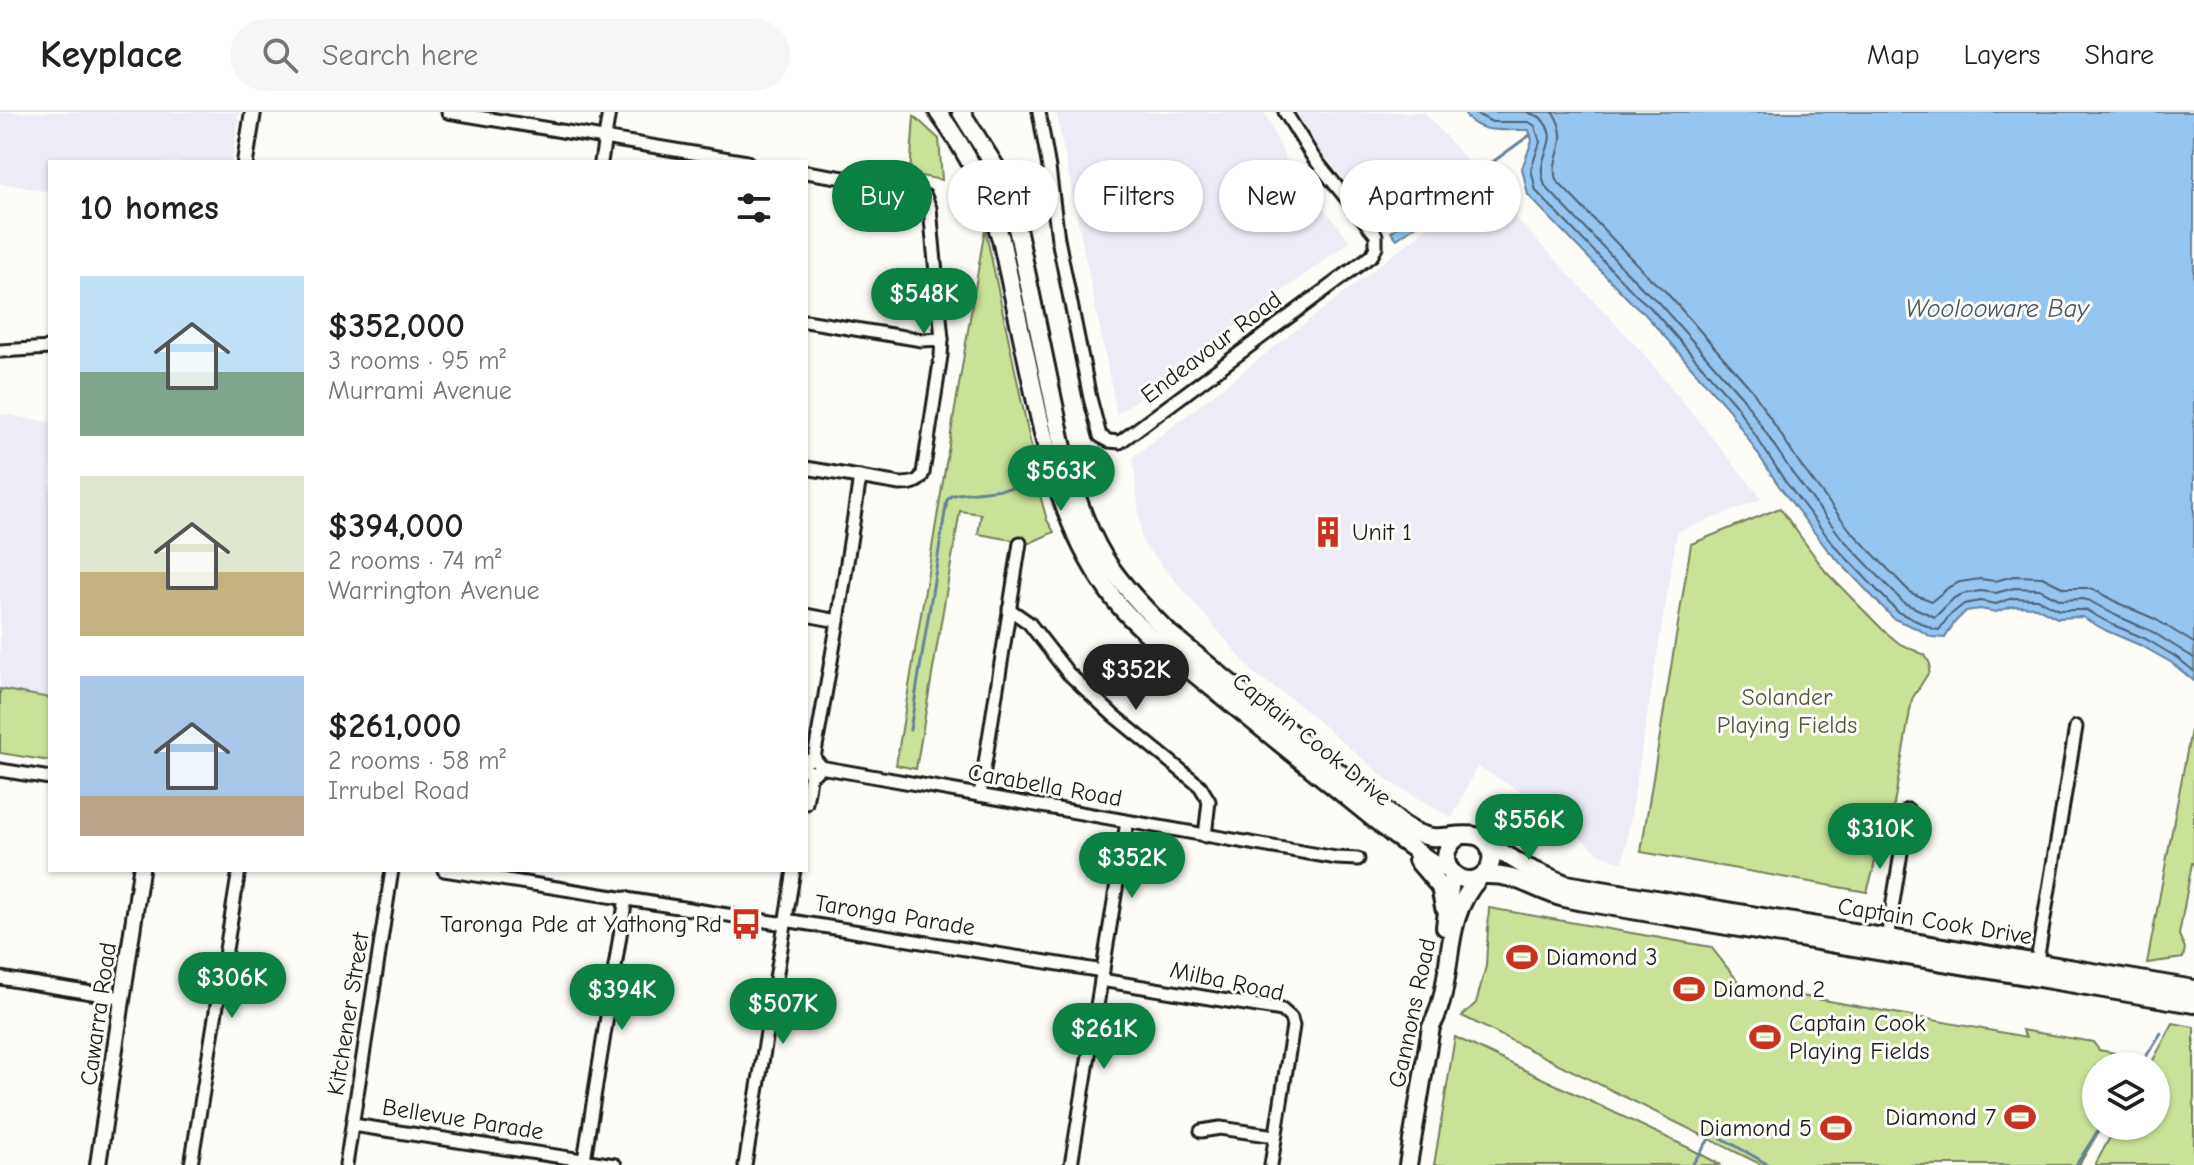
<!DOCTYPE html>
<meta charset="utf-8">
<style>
:root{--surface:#fff;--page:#f6f6f6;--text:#202124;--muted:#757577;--line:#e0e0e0;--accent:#0b8043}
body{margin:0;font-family:"Comic Neue",sans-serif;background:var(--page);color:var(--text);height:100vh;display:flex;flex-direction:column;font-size:30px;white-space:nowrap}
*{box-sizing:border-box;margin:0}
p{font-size:26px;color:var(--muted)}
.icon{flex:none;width:44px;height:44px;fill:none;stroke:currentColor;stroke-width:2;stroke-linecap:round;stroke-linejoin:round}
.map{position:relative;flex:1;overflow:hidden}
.side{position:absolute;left:48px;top:48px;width:760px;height:712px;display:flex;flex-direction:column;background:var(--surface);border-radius:0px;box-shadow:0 2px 6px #0004}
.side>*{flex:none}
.guide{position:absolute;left:832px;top:48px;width:760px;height:72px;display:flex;gap:16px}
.tools{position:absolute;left:2082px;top:940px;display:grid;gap:16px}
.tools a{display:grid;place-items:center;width:88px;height:88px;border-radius:50%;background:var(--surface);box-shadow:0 2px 6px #0004;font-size:40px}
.price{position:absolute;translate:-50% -68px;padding:0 18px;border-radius:28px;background:var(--accent);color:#fff;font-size:26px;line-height:52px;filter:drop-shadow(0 2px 4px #0008)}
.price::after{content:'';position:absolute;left:50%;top:48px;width:24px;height:18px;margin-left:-12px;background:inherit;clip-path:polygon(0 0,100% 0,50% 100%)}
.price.selected{background:#222;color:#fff}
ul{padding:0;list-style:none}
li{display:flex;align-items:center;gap:24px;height:200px;padding:0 32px}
li span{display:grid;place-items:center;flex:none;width:224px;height:160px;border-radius:0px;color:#555}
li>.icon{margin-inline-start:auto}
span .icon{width:96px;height:96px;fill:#fffc;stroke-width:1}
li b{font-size:34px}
h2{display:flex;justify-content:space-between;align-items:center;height:96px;padding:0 32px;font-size:34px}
.tag{padding:0 28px;border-radius:36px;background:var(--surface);box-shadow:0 2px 6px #0004;font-size:28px;line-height:72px}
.tag.selected{background:var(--accent);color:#fff}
header{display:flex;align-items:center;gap:48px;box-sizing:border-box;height:112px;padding:0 40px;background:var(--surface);border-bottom:2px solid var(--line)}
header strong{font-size:38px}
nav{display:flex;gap:44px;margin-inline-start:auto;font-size:28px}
.search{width:560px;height:72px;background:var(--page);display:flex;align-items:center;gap:20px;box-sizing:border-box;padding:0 28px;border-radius:44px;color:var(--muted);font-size:30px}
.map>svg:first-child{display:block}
.built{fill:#ecebf6}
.green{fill:#cae298;stroke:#737f5a;stroke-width:2}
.water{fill:#95c5f1;stroke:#65819c;stroke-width:2}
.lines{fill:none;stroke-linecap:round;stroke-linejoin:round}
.shore{stroke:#4c6071;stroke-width:2}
.stream{stroke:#65819c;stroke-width:3}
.minor-casing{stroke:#1c1c1c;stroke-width:17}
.tertiary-casing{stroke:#1c1c1c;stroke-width:20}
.secondary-casing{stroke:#1c1c1c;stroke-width:22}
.minor{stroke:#fdfcf7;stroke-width:11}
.tertiary{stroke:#fdfcf7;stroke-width:14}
.secondary{stroke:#fdfcf7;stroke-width:16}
.labels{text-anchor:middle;stroke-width:6;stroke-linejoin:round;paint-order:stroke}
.street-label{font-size:24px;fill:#1c1c1c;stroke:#fdfcf7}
.poi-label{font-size:24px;fill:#1c1c1c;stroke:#fdfcf7;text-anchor:start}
.park-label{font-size:24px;fill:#505741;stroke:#fdfcf7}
.water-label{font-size:26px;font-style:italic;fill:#465767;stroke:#fdfcf7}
</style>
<header>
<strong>Keyplace</strong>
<div class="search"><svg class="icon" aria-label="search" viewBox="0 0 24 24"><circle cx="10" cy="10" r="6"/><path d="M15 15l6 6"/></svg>Search here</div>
<nav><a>Map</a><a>Layers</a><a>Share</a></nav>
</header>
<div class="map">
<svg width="2194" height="1053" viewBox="0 0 2194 1053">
<rect width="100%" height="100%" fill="#fdfcf7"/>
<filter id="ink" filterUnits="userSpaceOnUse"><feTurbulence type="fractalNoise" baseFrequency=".0125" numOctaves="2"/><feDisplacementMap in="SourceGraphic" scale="16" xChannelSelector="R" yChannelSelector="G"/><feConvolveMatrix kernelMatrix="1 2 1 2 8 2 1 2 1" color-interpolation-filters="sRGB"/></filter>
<g filter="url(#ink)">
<g class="built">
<path d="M 0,0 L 239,0 L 232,50 L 50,50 L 50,80 L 0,71 Z"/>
<path d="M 1056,0 L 1264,0 L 1288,51 L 1350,129 L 1117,302 Z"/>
<path d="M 1297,0 L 1424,0 L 1472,54 L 1383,113 L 1313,31 Z"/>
<path d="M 1484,72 L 1643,241 L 1762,387 L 1677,420 L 1623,751 L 1599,741 L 1523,681 L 1477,654 L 1452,706 L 1389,669 L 1297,591 L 1255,562 L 1142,430 L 1133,345 Z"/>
<path d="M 0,302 L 50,310 L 50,586 L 0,577 Z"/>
</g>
<g class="green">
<path d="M 914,4 L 939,27 L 942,68 L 910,62 Z"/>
<path d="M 985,116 L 1034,348 L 1044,382 L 1040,383 L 1047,408 L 1054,420 L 1030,431 L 978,422 L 981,402 L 960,399 L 916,657 L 896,653 Z"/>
<path d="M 1780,396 L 1826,460 L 1883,518 L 1900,532 L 1925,543 L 1930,552 L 1929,560 L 1912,587 L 1893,698 L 1884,697 L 1873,759 L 1867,780 L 1641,740 L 1691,432 Z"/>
<path d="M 0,577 L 50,586 L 50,649 L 0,641 Z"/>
<path d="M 2194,602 L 2194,751 L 2192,751 L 2179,823 L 2185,836 L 2183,846 L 2147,851 Z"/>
<path d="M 1489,796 L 1711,835 L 1741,873 L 2026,925 L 2022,918 L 2093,930 L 2099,938 L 2141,946 L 2137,954 L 2096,954 L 2096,1014 L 2102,1014 L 2079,1053 L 1762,1053 L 1462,904 L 1476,891 L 1486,854 Z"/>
<path d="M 2173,911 L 2194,915 L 2194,1053 L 2095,1053 L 2116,1014 L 2156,1014 L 2156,954 L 2150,954 Z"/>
<path d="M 1455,925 L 1689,1036 L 1721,1053 L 1434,1053 Z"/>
</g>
<g class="water">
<path d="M 1464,0 L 2194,0 L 2194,569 L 2172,551 L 2142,534 L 2107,519 L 2082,505 L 2057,506 L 2036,495 L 2014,494 L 1996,500 L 1980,497 L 1966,499 L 1955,510 L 1945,526 L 1931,525 L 1918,517 L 1894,507 L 1827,437 L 1779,374 L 1729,298 L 1644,201 L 1631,190 L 1528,83 L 1522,56 L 1532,29 L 1529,18 C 1509,17 1475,24 1464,0 Z"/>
<path d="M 1486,52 L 1492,59 L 1397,127 L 1391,120 Z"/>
</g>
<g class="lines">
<g class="shore">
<path d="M 1473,0 L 1492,10 L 1529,10 L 1535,14 L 1540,30 L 1531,57 L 1536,79 L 1637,184 L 1650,195 L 1735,292 L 1785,369 L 1833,432 L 1898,500 L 1933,517 L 1939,518 L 1949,504 L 1964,492 L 1980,489 L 1996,492 L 2013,486 L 2037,487 L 2059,498 L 2086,498 L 2111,512 L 2146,527 L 2176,545 L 2194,559"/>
<path d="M 1527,0 L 1540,5 C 1559,26 1545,34 1542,55 C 1541,61 1543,68 1545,74 L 1643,177 L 1657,189 L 1743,286 L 1793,362 L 1841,425 L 1904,491 L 1935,505 L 1954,486 L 1963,482 L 1980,479 L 1996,481 L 2014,476 L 2039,477 L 2061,488 L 2082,487 L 2090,489 L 2115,503 L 2151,519 L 2194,546"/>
<path d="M 1553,0 C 1573,33 1549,42 1556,68 L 1652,168 L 1666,180 L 1752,278 L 1802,355 L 1850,418 L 1911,481 L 1932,489 L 1949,475 L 1960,470 L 1980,467 L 1995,469 L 2014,464 L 2042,465 L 2064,476 L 2086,476 L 2096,479 L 2120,492 L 2155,507 L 2194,531"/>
</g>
<g class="stream">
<path d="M 1487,54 L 1530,23"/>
<path d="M 910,618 L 947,388 L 951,384 L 958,382 L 1030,374"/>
<path d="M 2140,954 L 2161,921"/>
<path d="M 1692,1053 L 1713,1021 L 1769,1053"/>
<path d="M 2076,1053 L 2101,1014"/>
</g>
<defs>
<g id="minor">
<path d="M 448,0 L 747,50"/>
<path d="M 1039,0 L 1049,56 L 1058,127 L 1090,286 L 1100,324 L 1109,329 L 1120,330 L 1372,143 L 1376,135 L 1376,123 L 1313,45 L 1285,0"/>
<path d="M 601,50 L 609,0"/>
<path d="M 806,60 L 907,76 L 925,84 L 930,96 L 942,227 L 941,244 L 923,361 C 920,371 910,372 900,372 L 806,356"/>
<path d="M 806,209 L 922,228 L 942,227"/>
<path d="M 0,239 L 50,236"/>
<path d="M 1009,497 L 1029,511 L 1068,561 L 1113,603 L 1200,674 L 1209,689 L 1205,724"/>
<path d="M 806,503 L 838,509"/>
<path d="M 814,646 L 838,509 L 860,365"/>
<path d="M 806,649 L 814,646 L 820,653 L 816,660 L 809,660 L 806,657"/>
<path d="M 820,655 L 1336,746 L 1358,747"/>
<path d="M 0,658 L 50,666"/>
<path d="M 980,683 L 1020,431"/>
<path d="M 806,691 L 811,660"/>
<path d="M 444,758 L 778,811 L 791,809 L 1103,859"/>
<path d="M 1887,827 L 1908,698"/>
<path d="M 2036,855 L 2076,615"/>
<path d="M 0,866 L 122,886"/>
<path d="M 1101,868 L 1282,898 L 1291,906 L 1293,914 L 1271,1053"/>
<path d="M 353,1013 L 615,1053"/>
<path d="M 1201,1019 L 1220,1016 L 1275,1024"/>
<path d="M 584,1048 L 626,786"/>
<path d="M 191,1053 L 239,758"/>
<path d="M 346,1053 L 392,758"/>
<path d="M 745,1053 L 794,758"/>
<path d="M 1071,1053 L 1127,710"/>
</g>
<g id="tertiary">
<path d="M 245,50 L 253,0"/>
<path d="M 98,1053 L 141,758"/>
</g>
<g id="secondary">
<path d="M 938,0 C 970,44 985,76 1001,127 C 1012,177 1022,227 1033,276 C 1048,349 1065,419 1109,480 C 1124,502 1145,519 1164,537 L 1395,724 L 1436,753 L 1449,758"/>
<path d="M 961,0 L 995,54 L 1016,111 L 1067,355 C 1078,390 1090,426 1111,456 C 1128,480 1149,501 1169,521 L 1403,713 C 1412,719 1421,724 1432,725 C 1452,727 1487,712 1491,742 C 1492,748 1491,754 1487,759 C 1466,785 1426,749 1458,725"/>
<path d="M 1488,732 L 1526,755 L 1566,772 L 2194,877"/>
<path d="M 1417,748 L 1440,775 L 1444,795"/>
<path d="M 1483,763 C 1515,762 1524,772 1552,782 C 1564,787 1577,789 1590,791 L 2194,892"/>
<path d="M 1445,815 L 1452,761"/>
<path d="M 1408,1053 L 1431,915 C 1457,868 1439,809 1479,766"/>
</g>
</defs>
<use href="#minor" class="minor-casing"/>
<use href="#tertiary" class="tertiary-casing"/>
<use href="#secondary" class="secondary-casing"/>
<use href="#minor" class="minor"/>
<use href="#tertiary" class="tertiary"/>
<use href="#secondary" class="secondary"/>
</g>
</g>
<defs>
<symbol id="building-bare" viewBox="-9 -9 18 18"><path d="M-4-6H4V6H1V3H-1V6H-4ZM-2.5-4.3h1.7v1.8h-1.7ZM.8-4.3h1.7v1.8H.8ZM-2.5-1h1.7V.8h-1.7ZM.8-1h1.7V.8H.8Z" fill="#c8321e" stroke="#fdfcf7" stroke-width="2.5" paint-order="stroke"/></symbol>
<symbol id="bus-bare" viewBox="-9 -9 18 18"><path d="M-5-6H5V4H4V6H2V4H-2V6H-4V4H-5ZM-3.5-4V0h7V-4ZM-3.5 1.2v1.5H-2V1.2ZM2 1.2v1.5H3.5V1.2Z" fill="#c8321e" stroke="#fdfcf7" stroke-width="2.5" paint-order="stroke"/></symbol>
<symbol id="stadium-bare" viewBox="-9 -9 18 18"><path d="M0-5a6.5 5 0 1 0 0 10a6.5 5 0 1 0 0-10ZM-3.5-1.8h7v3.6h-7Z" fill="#c8321e" stroke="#fdfcf7" stroke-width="2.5" paint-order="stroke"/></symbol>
</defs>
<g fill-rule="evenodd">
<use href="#building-bare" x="1306" y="398" width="44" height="44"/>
<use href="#bus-bare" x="724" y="790" width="44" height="44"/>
<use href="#stadium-bare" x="1500" y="823" width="44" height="44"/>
<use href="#stadium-bare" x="1667" y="855" width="44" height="44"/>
<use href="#stadium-bare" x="1743" y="903" width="44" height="44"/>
<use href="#stadium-bare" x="1998" y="983" width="44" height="44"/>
<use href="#stadium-bare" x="1814" y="994" width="44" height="44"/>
</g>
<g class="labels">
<g class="street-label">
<text transform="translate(1211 235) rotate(-37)" y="8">Endeavour Road</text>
<text transform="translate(1312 627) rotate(39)" y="8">Captain Cook Drive</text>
<text transform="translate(1045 673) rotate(10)" y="8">Carabella Road</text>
<text transform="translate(895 803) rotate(9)" y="8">Taronga Parade</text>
<text transform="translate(1935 809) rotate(9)" y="8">Captain Cook Drive</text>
<text transform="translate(1227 869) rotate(12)" y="8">Milba Road</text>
<text transform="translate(1412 901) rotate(-78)" y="8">Gannons Road</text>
<text transform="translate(98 902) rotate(-82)" y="8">Cawarra Road</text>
<text transform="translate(348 902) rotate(-81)" y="8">Kitchener Street</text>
<text transform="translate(463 1007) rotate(9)" y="8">Bellevue Parade</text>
</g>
<g class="poi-label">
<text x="1352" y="428">Unit 1</text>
<text x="722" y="820" text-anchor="end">Taronga Pde at Yathong Rd</text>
<text x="1546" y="853">Diamond 3</text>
<text x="1713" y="885">Diamond 2</text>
<text x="1789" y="919">Captain Cook<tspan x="1789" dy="28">Playing Fields</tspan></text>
<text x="1996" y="1013" text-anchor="end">Diamond 7</text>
<text x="1812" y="1024" text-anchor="end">Diamond 5</text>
</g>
<g class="park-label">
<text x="1787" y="593">Solander<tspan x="1787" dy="28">Playing Fields</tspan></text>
</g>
<g class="water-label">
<text x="1997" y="205">Woolooware Bay</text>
</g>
</g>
</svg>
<div class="tools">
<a><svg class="icon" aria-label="layers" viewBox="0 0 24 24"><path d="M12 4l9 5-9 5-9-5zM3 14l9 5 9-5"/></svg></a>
</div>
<b class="price" style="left:924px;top:224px">$548K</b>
<b class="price" style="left:1061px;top:401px">$563K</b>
<b class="price selected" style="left:1136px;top:600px">$352K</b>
<b class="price" style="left:1529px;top:750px">$556K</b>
<b class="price" style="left:1880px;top:759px">$310K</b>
<b class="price" style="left:1132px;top:788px">$352K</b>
<b class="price" style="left:232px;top:908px">$306K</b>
<b class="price" style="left:622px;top:920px">$394K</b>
<b class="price" style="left:783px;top:934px">$507K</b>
<b class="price" style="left:1104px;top:959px">$261K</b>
<div class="guide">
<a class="tag selected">Buy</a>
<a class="tag">Rent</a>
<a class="tag">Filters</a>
<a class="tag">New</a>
<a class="tag">Apartment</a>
</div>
<section class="side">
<h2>10 homes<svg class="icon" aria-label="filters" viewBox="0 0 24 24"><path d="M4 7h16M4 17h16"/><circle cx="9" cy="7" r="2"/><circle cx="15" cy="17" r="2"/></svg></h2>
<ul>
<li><span style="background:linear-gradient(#bfe0f5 60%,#7fa58c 0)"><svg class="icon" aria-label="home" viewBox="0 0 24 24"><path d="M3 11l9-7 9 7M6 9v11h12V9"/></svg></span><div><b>$352,000</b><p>3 rooms · 95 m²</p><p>Murrami Avenue</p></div></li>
<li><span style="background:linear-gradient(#dfe7d0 60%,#c2b280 0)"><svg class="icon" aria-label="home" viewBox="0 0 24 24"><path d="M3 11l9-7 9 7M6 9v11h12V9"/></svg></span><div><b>$394,000</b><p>2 rooms · 74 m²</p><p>Warrington Avenue</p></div></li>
<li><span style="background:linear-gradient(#a9c7e8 75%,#b9a48a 0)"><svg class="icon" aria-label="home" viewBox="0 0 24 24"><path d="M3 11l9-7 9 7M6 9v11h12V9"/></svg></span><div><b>$261,000</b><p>2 rooms · 58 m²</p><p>Irrubel Road</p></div></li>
</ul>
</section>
</div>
